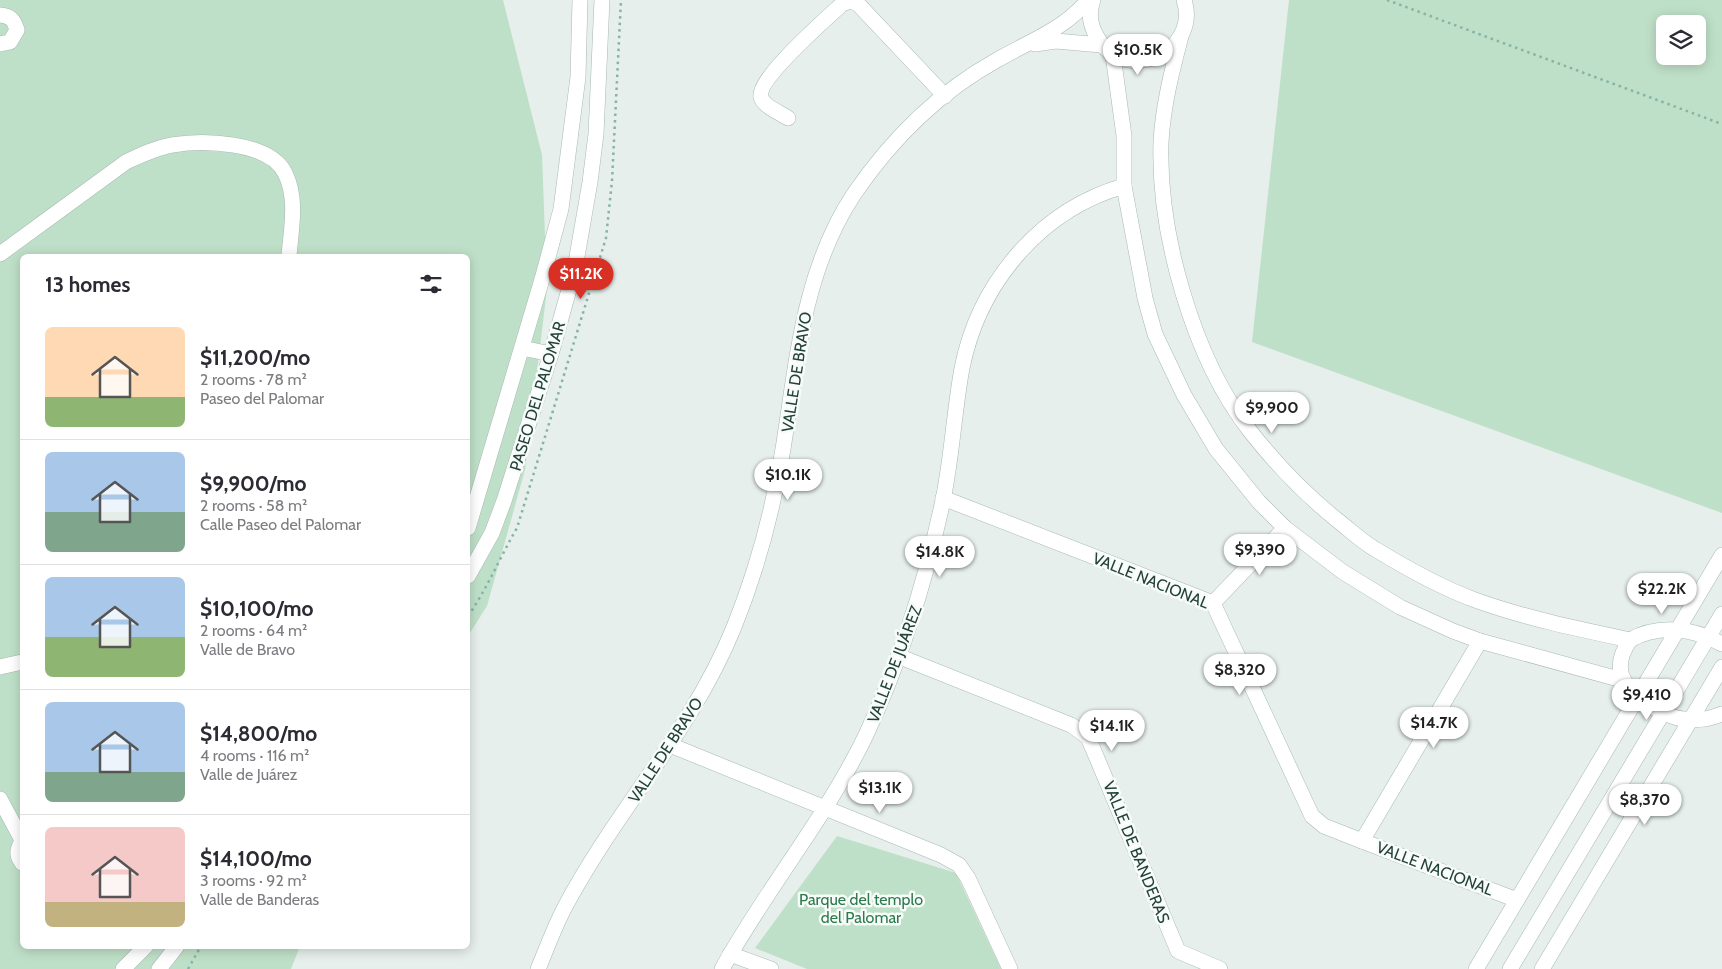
<!DOCTYPE html>
<meta charset="utf-8">
<style>
:root{--surface:#fff;--page:#f7f7f7;--text:#2b2b33;--muted:#7c7c81;--line:#e1e1e2;--accent:#d93025}
body{margin:0;font-family:Cabin,sans-serif;background:var(--page);color:var(--text);height:100vh;display:flex;flex-direction:column;font-size:19px;white-space:nowrap}
*{box-sizing:border-box;margin:0}
p{font-size:16px;color:var(--muted)}
.icon{flex:none;width:28px;height:28px;fill:none;stroke:currentColor;stroke-width:2;stroke-linecap:round;stroke-linejoin:round}
.map{position:relative;flex:1;overflow:hidden}
.panel{position:absolute;left:20px;top:254px;width:450px;height:695px;display:flex;flex-direction:column;background:var(--surface);border-radius:8px;box-shadow:0 2px 12px #0003}
.panel>*{flex:none}
.buttons{position:absolute;left:1656px;top:15px;display:grid;gap:10px}
.buttons a{display:grid;place-items:center;width:50px;height:50px;border-radius:8px;background:var(--surface);box-shadow:0 2px 12px #0003;font-size:25px}
.price{position:absolute;translate:-50% -42px;padding:0 11px;border-radius:18px;background:#fff;color:#222;font-size:16px;line-height:32px;filter:drop-shadow(0 1px 2px #0008)}
.price::after{content:'';position:absolute;left:50%;top:30px;width:15px;height:11px;margin-left:-8px;background:inherit;clip-path:polygon(0 0,100% 0,50% 100%)}
.price.current{background:var(--accent);color:#fff}
ul{padding:0;list-style:none}
li{display:flex;align-items:center;gap:15px;height:125px;padding:0 25px}
li+li{border-top:1px solid var(--line)}
li span{display:grid;place-items:center;flex:none;width:140px;height:100px;border-radius:8px;color:#555}
li>.icon{margin-inline-start:auto}
span .icon{width:60px;height:60px;fill:#fffc;stroke-width:1}
li b{font-size:21px}
h2{display:flex;justify-content:space-between;align-items:center;height:60px;padding:0 25px;font-size:21px}
.map>svg:first-child{display:block}
.green{fill:#bfe0c8;fill-rule:evenodd}
.lines{fill:none;stroke-linecap:round;stroke-linejoin:round}
.minor-casing{stroke:#a8b8b2;stroke-width:16}
.tertiary-casing{stroke:#a8b8b2;stroke-width:16}
.path{stroke:#86b3a5;stroke-width:2.5;stroke-dasharray:2.5 4;stroke-linecap:butt}
.minor{stroke:#fff;stroke-width:15}
.tertiary{stroke:#fff;stroke-width:15}
.labels{text-anchor:middle;stroke-width:5;stroke-linejoin:round;paint-order:stroke}
.street-label{font-size:16px;fill:#24423a;stroke:#f7fbf9}
.park-label{font-size:16px;fill:#2d7a4b;stroke:#f7fbf9}
</style>
<div class="map">
<svg width="1722" height="969" viewBox="0 0 1722 969">
<rect width="100%" height="100%" fill="#e6efeb"/>
<g class="green">
<path d="M 0,0 L 503,0 L 542,155 L 547,289 L 525,470 L 487,606 L 468,636 L 468,256 L 22,256 L 22,946 L 300,946 L 291,969 L 0,969 Z"/>
<path d="M 1289,0 L 1722,0 L 1722,513 L 1252,342 ZM 1665,24 L 1698,24 L 1698,56 L 1665,56 Z"/>
<path d="M 837,836 L 956,873 L 1001,969 L 807,969 L 755,948 Z"/>
</g>
<g class="lines">
<defs>
<g id="minor">
<path d="M 0,15 C 11,16 14,20 17,30 L 10,42 L 0,44"/>
<path d="M 1035,44 L 1056,41 L 1101,45"/>
<path d="M 788,118 C 780,113 763,106 761,97 C 757,79 827,18 842,4 L 851,1 L 858,4 L 945,96"/>
<path d="M 0,254 L 126,162 C 141,155 155,148 172,145 C 202,140 269,141 285,173 C 298,199 291,229 289,256"/>
<path d="M 943,498 L 1213,603 L 1312,816 L 1324,826 L 1362,841 L 1517,900"/>
<path d="M 1213,603 L 1285,528"/>
<path d="M 898,656 L 1071,725 L 1088,737 L 1178,951 L 1220,969"/>
<path d="M 0,667 L 22,662"/>
<path d="M 670,745 L 941,855 L 959,865 L 968,878 L 1010,969"/>
<path d="M 0,799 L 22,840"/>
<path d="M 22,841 C 17,850 16,855 22,863"/>
<path d="M 1362,841 L 1480,641"/>
<path d="M 730,954 L 771,969"/>
<path d="M 538,969 C 547,948 555,925 566,905 C 617,809 693,729 734,627 C 757,570 773,510 783,449 C 797,361 803,271 854,194 C 891,140 939,92 997,60 C 1028,42 1065,29 1088,0"/>
<path d="M 722,969 C 766,889 826,818 866,735 C 901,660 926,580 943,500 C 952,456 954,412 962,368 C 979,283 1040,210 1124,186"/>
<path d="M 1476,969 L 1722,555"/>
<path d="M 1510,969 L 1722,614"/>
<path d="M 1542,969 L 1722,667"/>
</g>
<g id="tertiary">
<path d="M 1093,0 C 1088,13 1090,25 1097,37 C 1123,85 1201,53 1184,0"/>
<path d="M 1181,36 C 1172,71 1163,105 1161,142 C 1158,233 1193,358 1250,431 C 1275,463 1305,494 1337,520 C 1349,529 1361,541 1375,549 C 1406,568 1440,587 1475,600 C 1525,618 1578,629 1630,640"/>
<path d="M 1113,55 L 1124,136 L 1124,186 L 1145,298 L 1155,334 L 1184,395 L 1216,449 L 1259,502 L 1285,528 L 1343,572 L 1400,607 L 1453,631 L 1480,641 L 1622,680"/>
<path d="M 522,348 L 551,354"/>
<path d="M 468,528 L 543,276 L 561,209 L 578,77 L 580,0"/>
<path d="M 468,576 L 492,533 L 504,501 L 551,354 L 575,268 L 590,182 L 596,134 L 602,0"/>
<path d="M 1722,644 C 1694,628 1658,624 1630,640 C 1610,669 1623,687 1648,704 C 1659,711 1671,718 1684,719 C 1697,721 1710,719 1722,714"/>
<path d="M 123,969 L 146,946"/>
<path d="M 159,969 L 177,946"/>
</g>
</defs>
<use href="#minor" class="minor-casing"/>
<use href="#tertiary" class="tertiary-casing"/>
<g class="path">
<path d="M 1387,0 L 1722,124"/>
<path d="M 468,616 C 487,589 500,557 517,528 L 606,238 L 612,181 L 621,0"/>
<path d="M 188,969 L 201,946"/>
</g>
<use href="#minor" class="minor"/>
<use href="#tertiary" class="tertiary"/>
</g>
<g class="labels">
<g class="street-label">
<text transform="translate(796 372) rotate(-81)" y="6">VALLE DE BRAVO</text>
<text transform="translate(537 396) rotate(-73)" y="6">PASEO DEL PALOMAR</text>
<text transform="translate(1151 580) rotate(22)" y="6">VALLE NACIONAL</text>
<text transform="translate(894 664) rotate(-69)" y="6">VALLE DE JUÁREZ</text>
<text transform="translate(665 750) rotate(-57)" y="6">VALLE DE BRAVO</text>
<text transform="translate(1137 852) rotate(68)" y="6">VALLE DE BANDERAS</text>
<text transform="translate(1435 868) rotate(21)" y="6">VALLE NACIONAL</text>
</g>
<g class="park-label">
<text x="861" y="905">Parque del templo<tspan x="861" dy="18">del Palomar</tspan></text>
</g>
</g>
</svg>
<div class="buttons">
<a><svg class="icon" aria-label="layers" viewBox="0 0 24 24"><path d="M12 4l9 5-9 5-9-5zM3 14l9 5 9-5"/></svg></a>
</div>
<b class="price" style="left:1138px;top:76px">$10.5K</b>
<b class="price current" style="left:581px;top:300px">$11.2K</b>
<b class="price" style="left:1272px;top:434px">$9,900</b>
<b class="price" style="left:788px;top:501px">$10.1K</b>
<b class="price" style="left:1260px;top:576px">$9,390</b>
<b class="price" style="left:940px;top:578px">$14.8K</b>
<b class="price" style="left:1662px;top:615px">$22.2K</b>
<b class="price" style="left:1240px;top:696px">$8,320</b>
<b class="price" style="left:1647px;top:721px">$9,410</b>
<b class="price" style="left:1434px;top:749px">$14.7K</b>
<b class="price" style="left:1112px;top:752px">$14.1K</b>
<b class="price" style="left:880px;top:814px">$13.1K</b>
<b class="price" style="left:1645px;top:826px">$8,370</b>
<section class="panel">
<h2>13 homes<svg class="icon" aria-label="filters" viewBox="0 0 24 24"><path d="M4 7h16M4 17h16"/><circle cx="9" cy="7" r="2"/><circle cx="15" cy="17" r="2"/></svg></h2>
<ul>
<li><span style="background:linear-gradient(#ffd9b3 70%,#8fb573 0)"><svg class="icon" aria-label="home" viewBox="0 0 24 24"><path d="M3 11l9-7 9 7M6 9v11h12V9"/></svg></span><div><b>$11,200/mo</b><p>2 rooms · 78 m²</p><p>Paseo del Palomar</p></div></li>
<li><span style="background:linear-gradient(#a9c7e8 60%,#7fa58c 0)"><svg class="icon" aria-label="home" viewBox="0 0 24 24"><path d="M3 11l9-7 9 7M6 9v11h12V9"/></svg></span><div><b>$9,900/mo</b><p>2 rooms · 58 m²</p><p>Calle Paseo del Palomar</p></div></li>
<li><span style="background:linear-gradient(#a9c7e8 60%,#8fb573 0)"><svg class="icon" aria-label="home" viewBox="0 0 24 24"><path d="M3 11l9-7 9 7M6 9v11h12V9"/></svg></span><div><b>$10,100/mo</b><p>2 rooms · 64 m²</p><p>Valle de Bravo</p></div></li>
<li><span style="background:linear-gradient(#a9c7e8 70%,#7fa58c 0)"><svg class="icon" aria-label="home" viewBox="0 0 24 24"><path d="M3 11l9-7 9 7M6 9v11h12V9"/></svg></span><div><b>$14,800/mo</b><p>4 rooms · 116 m²</p><p>Valle de Juárez</p></div></li>
<li><span style="background:linear-gradient(#f6c9c9 75%,#c2b280 0)"><svg class="icon" aria-label="home" viewBox="0 0 24 24"><path d="M3 11l9-7 9 7M6 9v11h12V9"/></svg></span><div><b>$14,100/mo</b><p>3 rooms · 92 m²</p><p>Valle de Banderas</p></div></li>
</ul>
</section>
</div>
